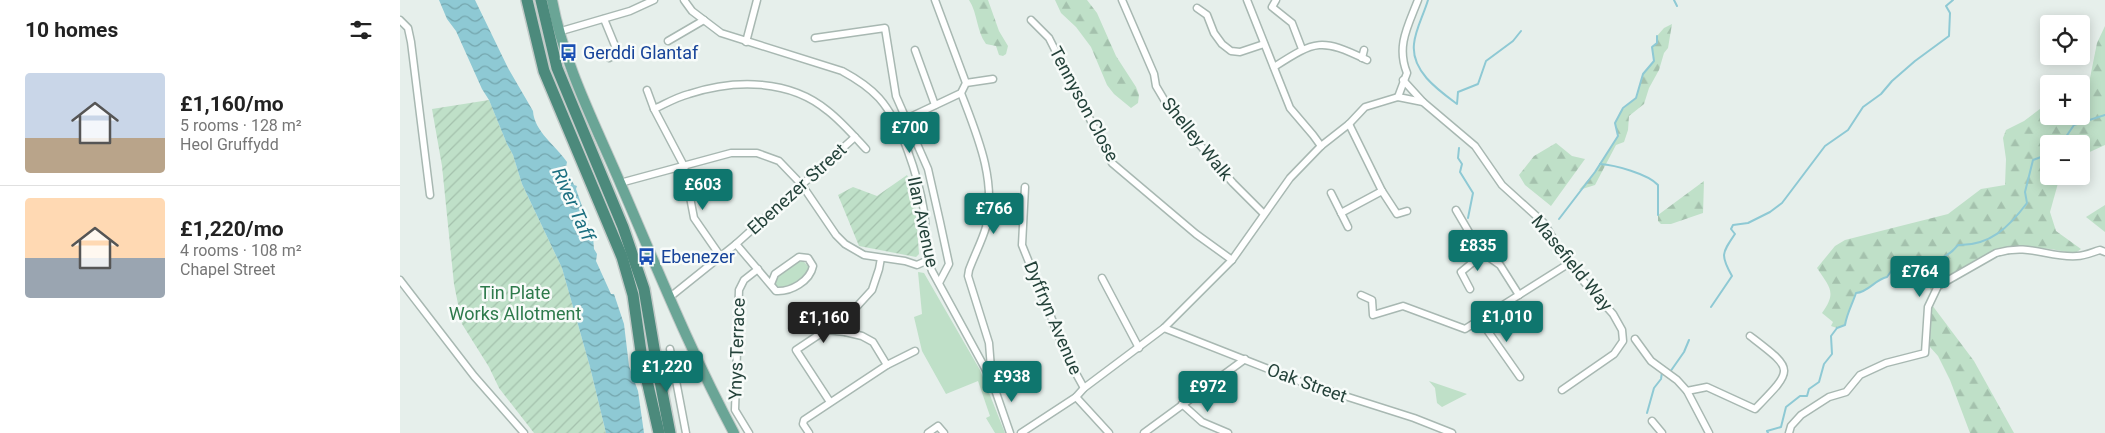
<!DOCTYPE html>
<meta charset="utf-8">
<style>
:root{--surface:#fff;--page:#f6f6f6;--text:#222;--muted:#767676;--line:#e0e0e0;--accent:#0f766e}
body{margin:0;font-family:Roboto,sans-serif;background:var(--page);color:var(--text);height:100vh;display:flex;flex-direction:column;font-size:19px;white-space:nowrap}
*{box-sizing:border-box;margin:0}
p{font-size:16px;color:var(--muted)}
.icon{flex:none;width:28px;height:28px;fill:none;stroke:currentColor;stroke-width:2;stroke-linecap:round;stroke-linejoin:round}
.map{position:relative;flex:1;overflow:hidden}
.sheet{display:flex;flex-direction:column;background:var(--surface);width:400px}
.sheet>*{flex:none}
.tools{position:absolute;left:1640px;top:15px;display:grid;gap:10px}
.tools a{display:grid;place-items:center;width:50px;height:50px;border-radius:5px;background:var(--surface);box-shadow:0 2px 12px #0003;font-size:25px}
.price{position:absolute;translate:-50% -42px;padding:0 11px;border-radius:5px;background:var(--accent);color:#fff;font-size:16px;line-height:32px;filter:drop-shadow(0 1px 2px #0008)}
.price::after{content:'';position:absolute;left:50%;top:30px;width:15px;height:11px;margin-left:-8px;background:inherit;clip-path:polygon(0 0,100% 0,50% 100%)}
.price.selected{background:#222;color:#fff}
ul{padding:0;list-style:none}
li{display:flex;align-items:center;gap:15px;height:125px;padding:0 25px}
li+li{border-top:1px solid var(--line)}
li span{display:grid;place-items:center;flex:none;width:140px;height:100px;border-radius:5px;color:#555}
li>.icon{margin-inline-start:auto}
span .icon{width:60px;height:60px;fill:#fffc;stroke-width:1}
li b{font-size:21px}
h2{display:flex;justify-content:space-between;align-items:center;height:60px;padding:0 25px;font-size:21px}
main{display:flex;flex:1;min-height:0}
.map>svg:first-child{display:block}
.green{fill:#bfe0c8}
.forest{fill:url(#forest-firs)}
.garden{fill:url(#garden-furrows)}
.water{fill:url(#water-waves)}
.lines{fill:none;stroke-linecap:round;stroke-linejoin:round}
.stream{stroke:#8ec9d4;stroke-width:2}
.minor-casing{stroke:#a8b8b2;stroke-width:9}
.primary-casing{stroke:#c2cac8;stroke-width:12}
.trunk-casing{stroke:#c2cac8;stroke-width:14}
.minor{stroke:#fff;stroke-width:6}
.primary{stroke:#6aa596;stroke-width:10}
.trunk{stroke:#4c8a7c;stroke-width:11}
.labels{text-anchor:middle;stroke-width:5;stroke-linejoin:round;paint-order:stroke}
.transit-label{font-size:18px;fill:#164399;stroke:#f7fbf9;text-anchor:start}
.street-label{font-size:18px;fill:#24423a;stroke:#f7fbf9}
.park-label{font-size:18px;fill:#2d7a4b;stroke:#f7fbf9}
.water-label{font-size:19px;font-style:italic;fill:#1c6f80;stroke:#f7fbf9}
</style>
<main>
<section class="sheet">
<h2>10 homes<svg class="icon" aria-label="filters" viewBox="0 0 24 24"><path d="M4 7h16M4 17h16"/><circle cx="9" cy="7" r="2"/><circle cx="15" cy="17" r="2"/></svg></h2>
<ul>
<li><span style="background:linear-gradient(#c9d6e8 65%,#b9a48a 0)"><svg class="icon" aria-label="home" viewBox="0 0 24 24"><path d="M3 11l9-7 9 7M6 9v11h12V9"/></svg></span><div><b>£1,160/mo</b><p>5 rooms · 128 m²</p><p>Heol Gruffydd</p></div></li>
<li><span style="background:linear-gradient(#ffd9b3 60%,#9aa5b1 0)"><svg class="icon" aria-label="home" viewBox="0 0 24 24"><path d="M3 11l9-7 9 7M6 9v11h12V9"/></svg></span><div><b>£1,220/mo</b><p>4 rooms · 108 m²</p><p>Chapel Street</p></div></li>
</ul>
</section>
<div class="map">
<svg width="1705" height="433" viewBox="0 0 1705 433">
<defs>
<pattern id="forest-firs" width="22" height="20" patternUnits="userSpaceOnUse" patternTransform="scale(1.25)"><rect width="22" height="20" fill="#bfe0c8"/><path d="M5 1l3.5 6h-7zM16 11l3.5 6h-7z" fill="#a4c1ad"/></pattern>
<pattern id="garden-furrows" width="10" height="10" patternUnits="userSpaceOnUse" patternTransform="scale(1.25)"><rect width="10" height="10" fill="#bfe0c8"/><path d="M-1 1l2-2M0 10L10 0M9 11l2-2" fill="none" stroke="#a4c1ad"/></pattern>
<pattern id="water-waves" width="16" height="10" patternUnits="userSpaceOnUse" patternTransform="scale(1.25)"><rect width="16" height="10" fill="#8ec9d4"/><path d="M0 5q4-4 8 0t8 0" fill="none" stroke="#74a5ad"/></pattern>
</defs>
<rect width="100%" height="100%" fill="#e6efeb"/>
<g class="green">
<path d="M 403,261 L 410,268 C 408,279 386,294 375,285 L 375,280 C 381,272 393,262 403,261 Z"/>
<path d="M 518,272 L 524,273 L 580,370 L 605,433 L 595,433 L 586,418 L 590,416 L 578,381 L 546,394 L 522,351 L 514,317 L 522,314 Z"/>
<path d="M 1029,381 L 1067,394 L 1042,407 L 1037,403 L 1035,388 Z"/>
</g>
<g class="forest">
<path d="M 569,0 L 588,0 L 599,31 L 608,46 L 606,54 L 603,56 L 599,55 L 596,46 L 586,44 C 576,30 578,14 569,0 Z"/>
<path d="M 655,0 L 687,0 L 697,13 L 716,56 L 736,87 L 739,95 L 738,103 L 731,108 L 714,94 L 707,85 L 691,47 L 676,27 L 661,13 Z"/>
<path d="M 1272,24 L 1268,48 L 1264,53 L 1259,70 L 1249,88 L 1244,104 L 1229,116 L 1228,130 L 1224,142 L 1216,145 L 1195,185 L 1179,190 L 1195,172 L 1218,136 L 1215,123 L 1220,112 L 1236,98 L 1243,74 L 1254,61 L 1252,47 L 1257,43 L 1257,36 L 1264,28 Z"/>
<path d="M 1705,26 L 1705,145 L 1681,156 L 1681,144 L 1649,144 L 1649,176 L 1660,176 L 1650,212 L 1656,231 L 1681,249 L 1674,254 C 1651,248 1625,245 1601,249 C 1585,252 1545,281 1531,291 L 1519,261 L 1499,260 L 1487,277 C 1474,280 1469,292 1456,293 C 1452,305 1447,313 1445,325 L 1437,328 L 1431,326 L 1433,322 L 1422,313 C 1437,292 1430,288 1417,268 L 1435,246 L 1445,240 L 1548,214 L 1581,189 L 1605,185 L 1606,159 L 1603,138 L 1606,130 L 1624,121 L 1649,102 L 1649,116 L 1681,116 L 1681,84 L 1679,84 L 1690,78 L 1697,43 Z"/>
<path d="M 1156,143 L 1172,156 L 1185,159 L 1151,206 L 1125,185 L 1119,175 L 1134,156 Z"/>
<path d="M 1304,181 L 1303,213 L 1271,224 L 1261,224 L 1258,221 L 1258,215 Z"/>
<path d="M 1705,205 L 1705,232 L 1686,217 Z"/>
<path d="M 1532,305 L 1574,361 L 1614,433 L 1570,433 L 1550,380 L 1538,356 L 1530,347 L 1530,312 Z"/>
</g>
<g class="garden">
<path d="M 89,100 L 107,144 L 113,155 L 122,184 L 162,268 L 190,367 L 206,433 L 134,433 L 99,388 L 89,367 L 62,324 L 54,284 L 42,166 L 32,109 Z"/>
<path d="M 507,175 L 514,190 L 519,254 L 516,257 L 459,246 L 438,195 L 453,187 L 477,196 Z"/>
</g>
<path class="water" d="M 39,0 L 75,0 L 108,68 L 133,111 C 134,131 156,146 167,162 L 166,167 L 174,185 L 177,186 L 176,189 L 193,237 L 194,249 L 197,254 L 196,261 L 211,294 L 214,294 L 224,324 L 229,366 L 238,391 L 244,433 L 206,433 L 190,367 L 162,268 L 122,184 L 113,155 L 107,144 L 89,100 L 82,89 L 56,31 L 47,19 Z"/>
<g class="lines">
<g class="stream">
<path d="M 1028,0 C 1024,14 1015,30 1014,44 C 1011,71 1038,90 1057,104 L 1058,92 L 1078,84 L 1086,61 L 1113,41 L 1121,31"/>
<path d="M 1274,0 L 1277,6"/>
<path d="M 1661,144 L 1674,125 L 1705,115"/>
<path d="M 1059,148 L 1058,158 L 1062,164 L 1060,172 L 1073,193 L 1068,218"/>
<path d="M 1200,164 C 1215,165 1248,174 1258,185 L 1258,215"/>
<path d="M 1159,219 L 1195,172 L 1218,136 L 1215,123 L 1223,108 L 1236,98 L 1243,74 L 1254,61 L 1252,47 L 1257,43 L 1257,36"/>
<path d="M 1311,307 L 1332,276 C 1320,255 1322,253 1335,234 L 1331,229 L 1333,225 L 1348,223 L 1370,212 L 1382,203 L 1425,146 L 1448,130 L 1463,107 L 1481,94 L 1492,81 L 1515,61 L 1549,36 L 1550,13 L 1546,6 L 1553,0"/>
<path d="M 1270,372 L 1284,352 L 1289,340"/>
<path d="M 1247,413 L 1254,388 L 1261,379 L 1262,372"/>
<path d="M 1368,433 L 1367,431 L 1381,427 L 1386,407 L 1400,396 L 1407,396 L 1409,389 L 1419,382 L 1424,364 L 1432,354 L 1431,336 L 1437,328 L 1445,325 C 1447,313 1452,305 1456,293 C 1469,292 1474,280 1487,277 L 1499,260 C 1523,261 1541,266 1558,245 C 1590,246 1609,227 1627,203 L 1625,192 L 1633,160 L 1649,154"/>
</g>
<defs>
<g id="minor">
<path d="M 284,0 L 292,11 L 321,33 L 442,71 C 455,78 468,86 479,98 C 502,124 518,176 524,211 C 527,231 524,252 532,271 L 592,381"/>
<path d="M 535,0 L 566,83"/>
<path d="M 722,0 L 754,74 L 756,86 L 772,113 L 833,183 L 864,214"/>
<path d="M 847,0 L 890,108 L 913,135 L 921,146"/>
<path d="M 876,0 L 872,7 L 892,23 L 902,49"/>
<path d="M 797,8 L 807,15 L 814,33 L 822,44 L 831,51 L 840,52 L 864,44"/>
<path d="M 204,19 L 218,53 L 209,58"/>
<path d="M 0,20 L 8,28 L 11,42 L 30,195"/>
<path d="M 631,20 L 649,38 L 712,163 L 796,234 L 832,260"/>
<path d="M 158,32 L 230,11 L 254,0"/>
<path d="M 415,38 L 485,28 L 496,96 L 528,169 L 540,222 L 549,264 L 539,283"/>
<path d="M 268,41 L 304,20"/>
<path d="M 346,42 L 357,0"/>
<path d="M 515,50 L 535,105"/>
<path d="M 962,58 L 964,50"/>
<path d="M 874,67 C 916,40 921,38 967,60"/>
<path d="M 1003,80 L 1023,102"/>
<path d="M 247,90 L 254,109 L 284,166 L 294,218 L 321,257"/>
<path d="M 561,93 C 577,135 597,180 586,227 C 582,241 574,256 569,270 L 568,276 L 589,343 L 592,381 L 610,433"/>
<path d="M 998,97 L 1007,73 C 996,46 1008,26 1018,0"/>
<path d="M 254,109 C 265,104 277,97 289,94 C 335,79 390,79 428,111 C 442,122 454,136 466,149"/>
<path d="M 506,119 L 561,93 L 566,83 L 593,79"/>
<path d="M 949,124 L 982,191 L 997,214 L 1007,211"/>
<path d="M 220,183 L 331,153 L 357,153 L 379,161 L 402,185 L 436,235 L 445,244 L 464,255 L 505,261 L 517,265 L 528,260"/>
<path d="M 625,187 L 622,245 L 668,359 L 684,388"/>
<path d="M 931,193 L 948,227"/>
<path d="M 1056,210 L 1080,251 L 1100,265 L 1119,295"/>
<path d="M 941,213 L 982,191"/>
<path d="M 336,244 L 376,291 C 391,292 410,281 413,266 L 408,258 L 399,257 L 375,274 L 371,284"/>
<path d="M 702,278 L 739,348"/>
<path d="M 0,280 L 74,376 L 124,433"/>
<path d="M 1070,289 L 1061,272 L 1083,254"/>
<path d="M 961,295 L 972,300 L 973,315 L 1003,306 L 1065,329 L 1168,264"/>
<path d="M 270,297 L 336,244 L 455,137"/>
<path d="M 1080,320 L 1120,377"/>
<path d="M 764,328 L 904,383 L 1014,418 L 1052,433"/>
<path d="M 445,332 L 450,314 L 472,290 L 479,269 L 481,258"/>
<path d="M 1235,339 L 1251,361 L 1277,380 L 1287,391 L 1309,433"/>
<path d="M 270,349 L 286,433"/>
<path d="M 1287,391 L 1307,387 L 1355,409 C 1395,368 1394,370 1350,336"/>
<path d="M 676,397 L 709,433"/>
<path d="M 430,402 L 396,350 L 426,330 L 445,332 L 462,336 L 473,342 L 487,365"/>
<path d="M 782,404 L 802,422 L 828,433"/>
<path d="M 1252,421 L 1262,433"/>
<path d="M 349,433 L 335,410 L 339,290 L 344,280 L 358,269"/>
<path d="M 409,433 L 403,424 L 404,420 L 487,365 L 515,351"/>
<path d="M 528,433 L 538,426 L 544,433"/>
<path d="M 621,433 L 676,397 L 684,388 L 764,328 L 832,260 L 890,178 L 921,146 L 949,124 L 965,107 L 998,97 L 1023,102 L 1075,146 L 1102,185 L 1144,223 L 1168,264 L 1213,314 L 1222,330 L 1223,341 L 1214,354 L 1162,390"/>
<path d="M 744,433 L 845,359"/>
<path d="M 1389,433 L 1391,426 L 1401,415 L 1429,397 L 1446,392 L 1460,375 L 1486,363 L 1525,353 L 1528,307 L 1538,286 L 1596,253 C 1630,243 1648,258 1677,256 C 1685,256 1693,252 1700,250 L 1705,252"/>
</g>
<path id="primary" d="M 152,0 C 164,65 195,124 221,185 C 257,268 291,353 334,433"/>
<g id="trunk">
<path d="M 127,0 L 144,71 L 222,257 L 233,295 L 242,359 L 259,433"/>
<path d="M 141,0 L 157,68 L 223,227 L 244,289 L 256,360 L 270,433"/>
</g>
</defs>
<use href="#minor" class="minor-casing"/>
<use href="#primary" class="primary-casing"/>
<use href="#trunk" class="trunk-casing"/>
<use href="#minor" class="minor"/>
<use href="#primary" class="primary"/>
<use href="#trunk" class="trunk"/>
</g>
<defs>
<symbol id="bus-bare" viewBox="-9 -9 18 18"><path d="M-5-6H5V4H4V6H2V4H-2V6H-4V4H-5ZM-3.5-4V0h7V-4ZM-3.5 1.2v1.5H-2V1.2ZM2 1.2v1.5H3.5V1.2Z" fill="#1a4fb4" stroke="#f7fbf9" stroke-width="2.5" paint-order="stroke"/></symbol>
</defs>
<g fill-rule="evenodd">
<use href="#bus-bare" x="156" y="40" width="25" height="25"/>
<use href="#bus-bare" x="234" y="244" width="25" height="25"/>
</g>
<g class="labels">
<g class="transit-label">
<text x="183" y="59">Gerddi Glantaf</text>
<text x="261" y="263">Ebenezer</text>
</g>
<g class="street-label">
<text transform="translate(684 104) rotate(62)" y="6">Tennyson Close</text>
<text transform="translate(797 139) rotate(51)" y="6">Shelley Walk</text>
<text transform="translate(397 189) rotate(-42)" y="6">Ebenezer Street</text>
<text transform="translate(523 222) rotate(78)" y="6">Ilan Avenue</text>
<text transform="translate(1172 263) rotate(51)" y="6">Masefield Way</text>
<text transform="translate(653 318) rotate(67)" y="6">Dyffryn Avenue</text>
<text transform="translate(337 349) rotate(-88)" y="6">Ynys Terrace</text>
<text transform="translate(907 383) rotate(20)" y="6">Oak Street</text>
</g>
<g class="park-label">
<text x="115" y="299">Tin Plate<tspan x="115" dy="21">Works Allotment</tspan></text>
</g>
<g class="water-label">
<text transform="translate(174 204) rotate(66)" y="7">River Taff</text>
</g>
</g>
</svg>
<div class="tools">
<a><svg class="icon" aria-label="locate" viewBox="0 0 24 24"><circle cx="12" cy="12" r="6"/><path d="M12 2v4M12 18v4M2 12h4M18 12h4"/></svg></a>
<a>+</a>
<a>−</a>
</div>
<b class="price" style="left:510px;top:154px">£700</b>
<b class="price" style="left:303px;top:211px">£603</b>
<b class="price" style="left:594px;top:235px">£766</b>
<b class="price" style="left:1078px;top:272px">£835</b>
<b class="price" style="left:1520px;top:298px">£764</b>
<b class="price" style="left:1107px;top:343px">£1,010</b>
<b class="price selected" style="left:424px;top:344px">£1,160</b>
<b class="price" style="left:267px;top:393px">£1,220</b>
<b class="price" style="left:612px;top:403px">£938</b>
<b class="price" style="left:808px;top:413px">£972</b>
</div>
</main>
